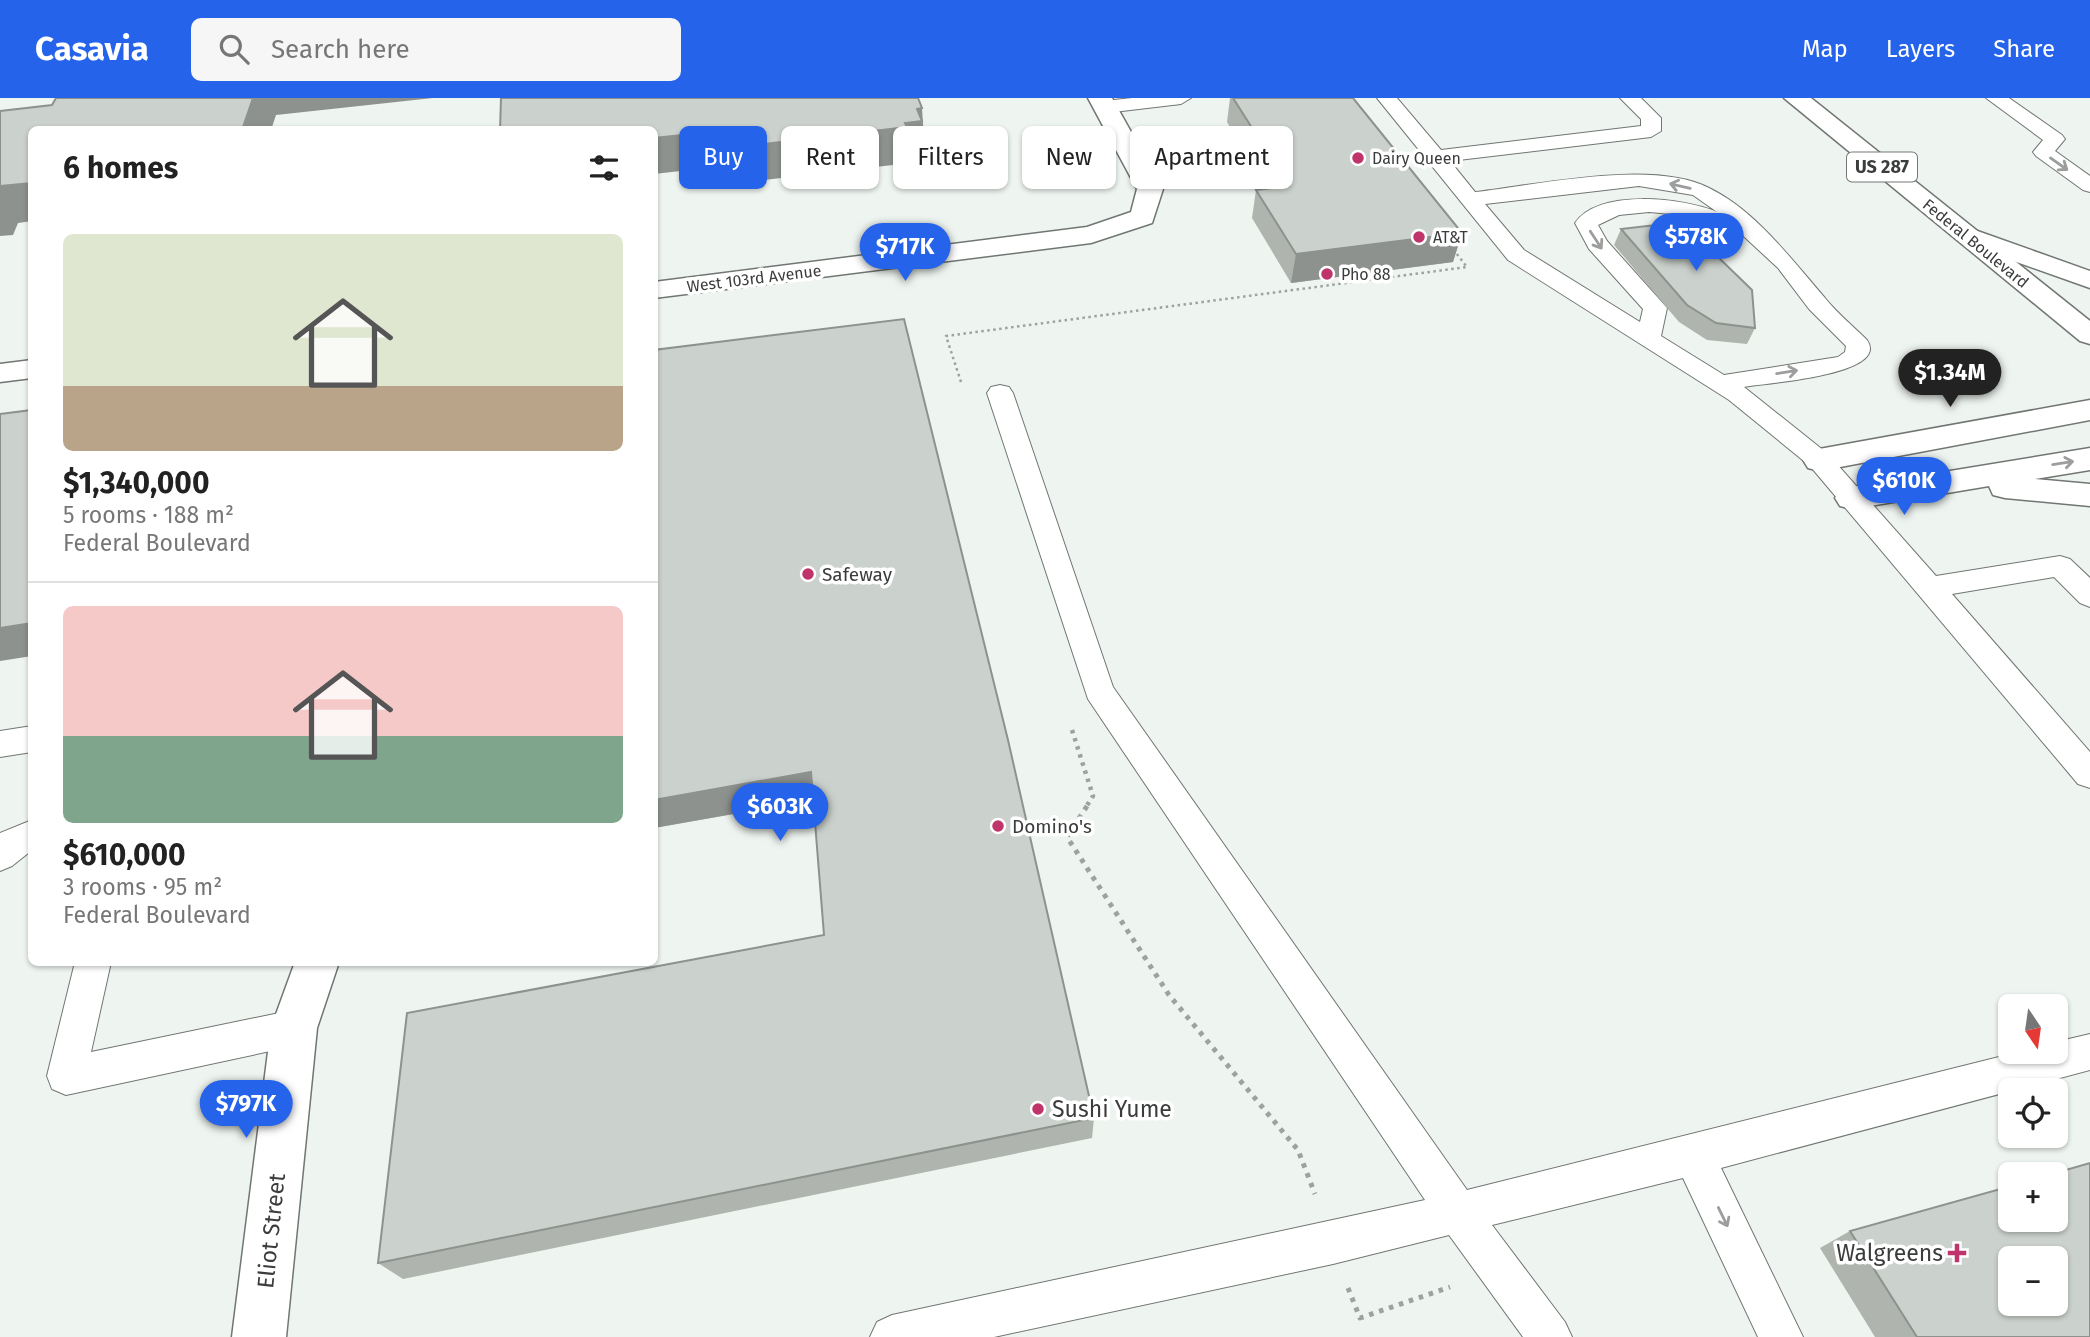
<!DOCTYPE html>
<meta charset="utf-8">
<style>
:root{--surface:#fff;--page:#f6f6f6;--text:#222;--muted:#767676;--line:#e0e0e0;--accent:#2563eb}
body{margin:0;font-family:"Fira Sans",sans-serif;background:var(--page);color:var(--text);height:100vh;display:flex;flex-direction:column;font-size:26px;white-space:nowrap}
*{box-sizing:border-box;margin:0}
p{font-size:23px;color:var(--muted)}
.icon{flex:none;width:38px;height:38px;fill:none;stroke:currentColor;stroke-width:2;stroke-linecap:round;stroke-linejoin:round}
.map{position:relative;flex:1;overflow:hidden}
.details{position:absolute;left:28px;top:28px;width:630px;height:840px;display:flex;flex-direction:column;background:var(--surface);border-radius:10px;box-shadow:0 2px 5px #0004}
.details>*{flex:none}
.guide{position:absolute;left:679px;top:28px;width:665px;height:63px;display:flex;gap:14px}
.needle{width:46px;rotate:167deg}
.fabs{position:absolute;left:1998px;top:896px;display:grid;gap:14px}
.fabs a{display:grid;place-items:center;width:70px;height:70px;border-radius:10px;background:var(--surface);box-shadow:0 2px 5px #0004;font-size:35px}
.price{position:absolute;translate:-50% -60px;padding:0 16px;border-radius:24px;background:var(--accent);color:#fff;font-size:23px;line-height:46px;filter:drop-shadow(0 2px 4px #0008)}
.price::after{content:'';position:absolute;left:50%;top:42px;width:21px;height:16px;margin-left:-10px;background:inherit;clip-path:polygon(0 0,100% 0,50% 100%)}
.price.current{background:#222;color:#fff}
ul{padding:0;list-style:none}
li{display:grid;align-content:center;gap:14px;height:371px;padding:0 35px}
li+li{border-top:2px solid var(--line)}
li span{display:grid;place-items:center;height:217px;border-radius:10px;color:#555}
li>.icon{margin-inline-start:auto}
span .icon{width:126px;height:126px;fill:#fffc;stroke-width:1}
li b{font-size:30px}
h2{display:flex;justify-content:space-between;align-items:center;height:84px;padding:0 35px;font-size:30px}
.pill{padding:0 24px;border-radius:10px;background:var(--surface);box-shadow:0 2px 5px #0004;font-size:24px;line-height:63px}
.pill.current{background:var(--accent);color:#fff}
header{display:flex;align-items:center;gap:42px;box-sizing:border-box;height:98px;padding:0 35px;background:var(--accent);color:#fff}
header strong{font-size:33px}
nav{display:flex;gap:38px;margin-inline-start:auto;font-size:24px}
.search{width:490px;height:63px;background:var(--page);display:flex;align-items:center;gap:18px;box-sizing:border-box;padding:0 24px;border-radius:10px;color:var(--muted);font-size:26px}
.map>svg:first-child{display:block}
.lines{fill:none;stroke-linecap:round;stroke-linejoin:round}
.service-casing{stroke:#707671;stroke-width:2}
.minor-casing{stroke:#707671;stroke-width:3}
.primary-casing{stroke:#707671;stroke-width:3}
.path-far2{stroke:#9da29e;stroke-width:2.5;stroke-dasharray:2.5 3.5;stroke-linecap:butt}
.path-far1{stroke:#9da29e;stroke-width:4.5;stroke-dasharray:3.5 5;stroke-linecap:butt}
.path{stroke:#9da29e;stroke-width:5;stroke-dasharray:4.5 6;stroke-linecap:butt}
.service{fill:#fff;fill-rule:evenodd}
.minor{fill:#fff;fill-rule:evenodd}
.primary{fill:#fff;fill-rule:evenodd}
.wall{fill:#afb4af}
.shaded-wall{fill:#8e928f}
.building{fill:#cbd1cc;stroke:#8e928f;stroke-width:2;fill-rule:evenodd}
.oneway{stroke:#9c9e9d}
.poi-dot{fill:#bf346a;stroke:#fff;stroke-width:2.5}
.labels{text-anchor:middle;stroke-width:7;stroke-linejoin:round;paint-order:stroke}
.far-poi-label{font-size:16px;fill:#3a3d3b;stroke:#fff;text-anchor:start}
.far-street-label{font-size:16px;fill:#3a3d3b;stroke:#fff}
.shield{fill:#fff;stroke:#757776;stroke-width:2}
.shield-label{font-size:18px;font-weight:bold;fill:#3a3d3b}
.poi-label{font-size:19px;fill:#3a3d3b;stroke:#fff;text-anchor:start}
.near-poi-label{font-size:23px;fill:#3a3d3b;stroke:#fff;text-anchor:start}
.near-street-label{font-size:23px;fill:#3a3d3b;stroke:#fff}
</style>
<header>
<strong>Casavia</strong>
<div class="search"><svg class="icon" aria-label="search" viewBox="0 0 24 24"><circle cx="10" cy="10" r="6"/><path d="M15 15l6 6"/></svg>Search here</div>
<nav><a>Map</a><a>Layers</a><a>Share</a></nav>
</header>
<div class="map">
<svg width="2090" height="1239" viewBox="0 0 2090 1239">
<rect width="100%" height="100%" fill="#eef4ef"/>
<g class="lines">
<defs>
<g id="service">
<path d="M 1132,0 L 1191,0 L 1181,6 L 1105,15 L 1095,9 L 1105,3 Z"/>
<path d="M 1377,0 L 1397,0 L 1441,52 L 1641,28 L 1641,21 L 1620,0 L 1641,0 L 1661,20 L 1661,33 L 1651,39 L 1450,63 L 1475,94 C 1538,87 1653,61 1709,90 C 1755,112 1792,162 1825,200 C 1837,215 1853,228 1867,242 C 1891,277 1765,285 1744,289 L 1828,356 L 1936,478 L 2060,458 L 2070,461 L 2090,480 L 2090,509 L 2080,505 L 2054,479 L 1952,496 L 2090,654 L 2090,690 L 2078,686 L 1810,368 L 1729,302 L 1508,162 ZM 1639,88 L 1693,97 L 1717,114 C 1684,100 1599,90 1575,125 L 1589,151 L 1643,211 L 1640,224 L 1524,152 L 1485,106 ZM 1649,114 L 1683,117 L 1714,127 L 1725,121 L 1778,170 L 1809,211 L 1846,248 L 1845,254 L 1838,259 L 1724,277 L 1661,238 L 1667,210 L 1607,143 L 1598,127 L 1619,117 Z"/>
<path d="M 1986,0 L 2009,0 L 2062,37 L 2065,41 L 2055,53 L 2090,78 L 2090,94 L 2083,92 L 2036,58 L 2033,54 L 2043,42 Z"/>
<path d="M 1000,287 L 1009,289 L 1013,295 L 1113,589 L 1467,1092 L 2019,954 L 2056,954 L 2056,944 L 2090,936 L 2090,972 L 1721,1070 L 1803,1239 L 1758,1239 L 1683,1080 L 1492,1127 L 1565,1224 L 1572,1239 L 1523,1239 L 1449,1137 L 1333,1166 L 994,1239 L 870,1239 L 877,1224 L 892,1217 L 1425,1102 L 1088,601 L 987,295 L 991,289 Z"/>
<path d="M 32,628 L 32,654 L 0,659 L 0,633 Z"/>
<path d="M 32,722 L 32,752 L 12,768 L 0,773 L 0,735 Z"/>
<path d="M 75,864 L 111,864 L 91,954 L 294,912 L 307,917 L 313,930 L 307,943 L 294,948 L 66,997 L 52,991 L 47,978 Z"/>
</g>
<g id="minor">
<path d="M 1088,0 L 1112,0 L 1163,91 L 1152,125 L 1091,145 L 654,200 L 654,184 L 1087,129 L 1131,114 L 1137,91 Z"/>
<path d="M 1969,130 L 2090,173 L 2090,190 L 1960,144 L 1956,138 L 1960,132 Z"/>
<path d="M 32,262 L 32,280 L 0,284 L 0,266 Z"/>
<path d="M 2090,302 L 2090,322 L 1819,373 L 1808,370 L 1803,362 L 1808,354 L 1819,351 Z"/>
<path d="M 2090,350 L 2090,372 L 2035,381 L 2090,386 L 2090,408 L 2005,400 L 1993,397 L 1989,388 L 1852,411 L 1840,408 L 1835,400 L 1840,392 L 1852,389 Z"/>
<path d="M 295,864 L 339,864 L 317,930 L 286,1239 L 232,1239 L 271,930 Z"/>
</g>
<path id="primary" d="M 1784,0 L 1811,0 L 2090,223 L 2090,246 L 2080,243 Z"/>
</defs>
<use href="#service" class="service-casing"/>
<use href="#minor" class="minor-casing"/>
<use href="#primary" class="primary-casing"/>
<path class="path-far2" d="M 961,284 L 946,238 L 1467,169 L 1453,151"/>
<path class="path-far1" d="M 1072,632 L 1093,698 L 1086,709"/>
<g class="path">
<path d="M 1087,708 L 1067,739 L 1169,897 L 1298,1052 L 1315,1096"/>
<path d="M 1348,1190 L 1360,1220 L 1450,1189"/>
</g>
<use href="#service" class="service"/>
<use href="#minor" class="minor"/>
<use href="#primary" class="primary"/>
</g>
<g class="wall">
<path d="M 1230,0 L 1353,0 L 1462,135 L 1453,164 L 1291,185 L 1252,120 L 1256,92 L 1268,90 L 1227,24 Z"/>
<path d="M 1621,131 L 1755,230 L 1747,246 L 1707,242 L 1679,224 L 1614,147 Z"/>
<path d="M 654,252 L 1094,1020 L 1092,1040 L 403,1181 L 378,1165 L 824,837 L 813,702 L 654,730 Z"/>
<path d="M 1850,1133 L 2090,1239 L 1875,1239 L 1820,1150 Z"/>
</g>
<g class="shaded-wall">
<path d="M 253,0 L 433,0 L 276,17 L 271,32 L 242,32 Z"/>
<path d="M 922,10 L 925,58 L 909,60 L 910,65 L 729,86 L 728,81 L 710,83 L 707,70 L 654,76 L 654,40 L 700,35 L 905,25 L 917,11 Z"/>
<path d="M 32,85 L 32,123 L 18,125 L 13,137 L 0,138 L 0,88 Z"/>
<path d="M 1462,135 L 1453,164 L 1291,185 L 1296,156 Z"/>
<path d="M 32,525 L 32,558 L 0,563 L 0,530 Z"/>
<path d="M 811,674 L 818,701 L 654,730 L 654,702 Z"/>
</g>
<g class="building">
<path d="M 56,0 L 253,0 L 242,32 L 32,32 L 32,85 L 0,88 L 0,13 L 52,7 Z"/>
<path d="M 501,0 L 918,0 L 922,10 L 917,11 L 922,23 L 905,25 L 907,29 L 721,51 L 721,45 L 702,47 L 700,35 L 654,40 L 654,32 L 500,32 Z"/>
<path d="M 1233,0 L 1353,0 L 1462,135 L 1296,156 L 1256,92 L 1289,88 Z"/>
<path d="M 1682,124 L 1752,192 L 1755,230 L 1716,225 L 1687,207 L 1621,131 Z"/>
<path d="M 904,221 L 1008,642 L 1094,1020 L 378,1165 L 407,915 L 824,837 L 811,674 L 654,702 L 654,252 Z"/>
<path d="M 32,312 L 32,525 L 0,530 L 0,316 Z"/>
<path d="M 2090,1065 L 2090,1239 L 1917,1239 L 1850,1133 L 2011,1088 L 2011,1122 L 2056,1122 L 2056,1076 L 2052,1076 ZM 2011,1160 L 2056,1160 L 2056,1206 L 2011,1206 Z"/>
</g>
<defs><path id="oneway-shaft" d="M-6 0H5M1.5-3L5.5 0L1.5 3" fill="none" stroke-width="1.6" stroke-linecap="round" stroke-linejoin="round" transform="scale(1.75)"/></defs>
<g class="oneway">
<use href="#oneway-shaft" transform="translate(2059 66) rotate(35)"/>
<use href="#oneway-shaft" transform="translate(1680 88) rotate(-167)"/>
<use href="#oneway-shaft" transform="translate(1596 142) rotate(57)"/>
<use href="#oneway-shaft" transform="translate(1787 274) rotate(-9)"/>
<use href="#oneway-shaft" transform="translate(2063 365) rotate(-9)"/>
<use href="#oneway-shaft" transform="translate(1723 1119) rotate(64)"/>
</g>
<g class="poi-dot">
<circle cx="1358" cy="60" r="7"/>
<circle cx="1419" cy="139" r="7"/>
<circle cx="1327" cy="176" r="7"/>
<circle cx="808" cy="476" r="7"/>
<circle cx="998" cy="728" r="7"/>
<circle cx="1038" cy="1011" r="7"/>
<path d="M1953.5 1144.5h7v7h7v7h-7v7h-7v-7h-7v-7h7z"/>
</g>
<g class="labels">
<g class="far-poi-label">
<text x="1372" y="66">Dairy Queen</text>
<text x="1433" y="145">AT&amp;T</text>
<text x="1341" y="182">Pho 88</text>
</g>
<g class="far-street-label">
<text transform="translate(1976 145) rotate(39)" y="6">Federal Boulevard</text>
<text transform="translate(754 180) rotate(-7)" y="6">West 103rd Avenue</text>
</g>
<rect class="shield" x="1847" y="54.5" width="70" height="29" rx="5"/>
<g class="shield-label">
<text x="1882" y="75">US 287</text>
</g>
<g class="poi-label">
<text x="822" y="483">Safeway</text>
<text x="1012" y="735">Domino's</text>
</g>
<g class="near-poi-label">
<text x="1052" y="1019">Sushi Yume</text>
<text x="1943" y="1163" text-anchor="end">Walgreens</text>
</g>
<g class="near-street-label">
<text transform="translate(271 1133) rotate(-84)" y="8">Eliot Street</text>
</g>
</g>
</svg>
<div class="fabs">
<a><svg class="needle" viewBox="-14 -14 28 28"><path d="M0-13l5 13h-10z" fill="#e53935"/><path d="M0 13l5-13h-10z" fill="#767676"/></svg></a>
<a><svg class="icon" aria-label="locate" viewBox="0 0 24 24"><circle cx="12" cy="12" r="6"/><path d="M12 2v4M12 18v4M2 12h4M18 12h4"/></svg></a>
<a>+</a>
<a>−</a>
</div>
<b class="price" style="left:1696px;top:175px">$578K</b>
<b class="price" style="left:905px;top:185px">$717K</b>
<b class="price current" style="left:1950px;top:311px">$1.34M</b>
<b class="price" style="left:1904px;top:419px">$610K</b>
<b class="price" style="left:780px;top:745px">$603K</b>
<b class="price" style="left:246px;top:1042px">$797K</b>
<div class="guide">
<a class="pill current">Buy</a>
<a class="pill">Rent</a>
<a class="pill">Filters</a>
<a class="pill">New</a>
<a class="pill">Apartment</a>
</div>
<section class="details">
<h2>6 homes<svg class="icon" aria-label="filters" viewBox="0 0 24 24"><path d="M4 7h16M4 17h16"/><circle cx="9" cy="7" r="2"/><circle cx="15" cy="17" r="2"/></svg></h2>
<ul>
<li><span style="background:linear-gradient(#dfe7d0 70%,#b9a48a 0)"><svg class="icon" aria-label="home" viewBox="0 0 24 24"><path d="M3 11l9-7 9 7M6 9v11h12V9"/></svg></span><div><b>$1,340,000</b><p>5 rooms · 188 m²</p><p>Federal Boulevard</p></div></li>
<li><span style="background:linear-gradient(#f6c9c9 60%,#7fa58c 0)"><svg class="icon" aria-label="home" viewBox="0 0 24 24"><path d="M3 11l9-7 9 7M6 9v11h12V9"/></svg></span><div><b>$610,000</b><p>3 rooms · 95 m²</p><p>Federal Boulevard</p></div></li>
</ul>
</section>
</div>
